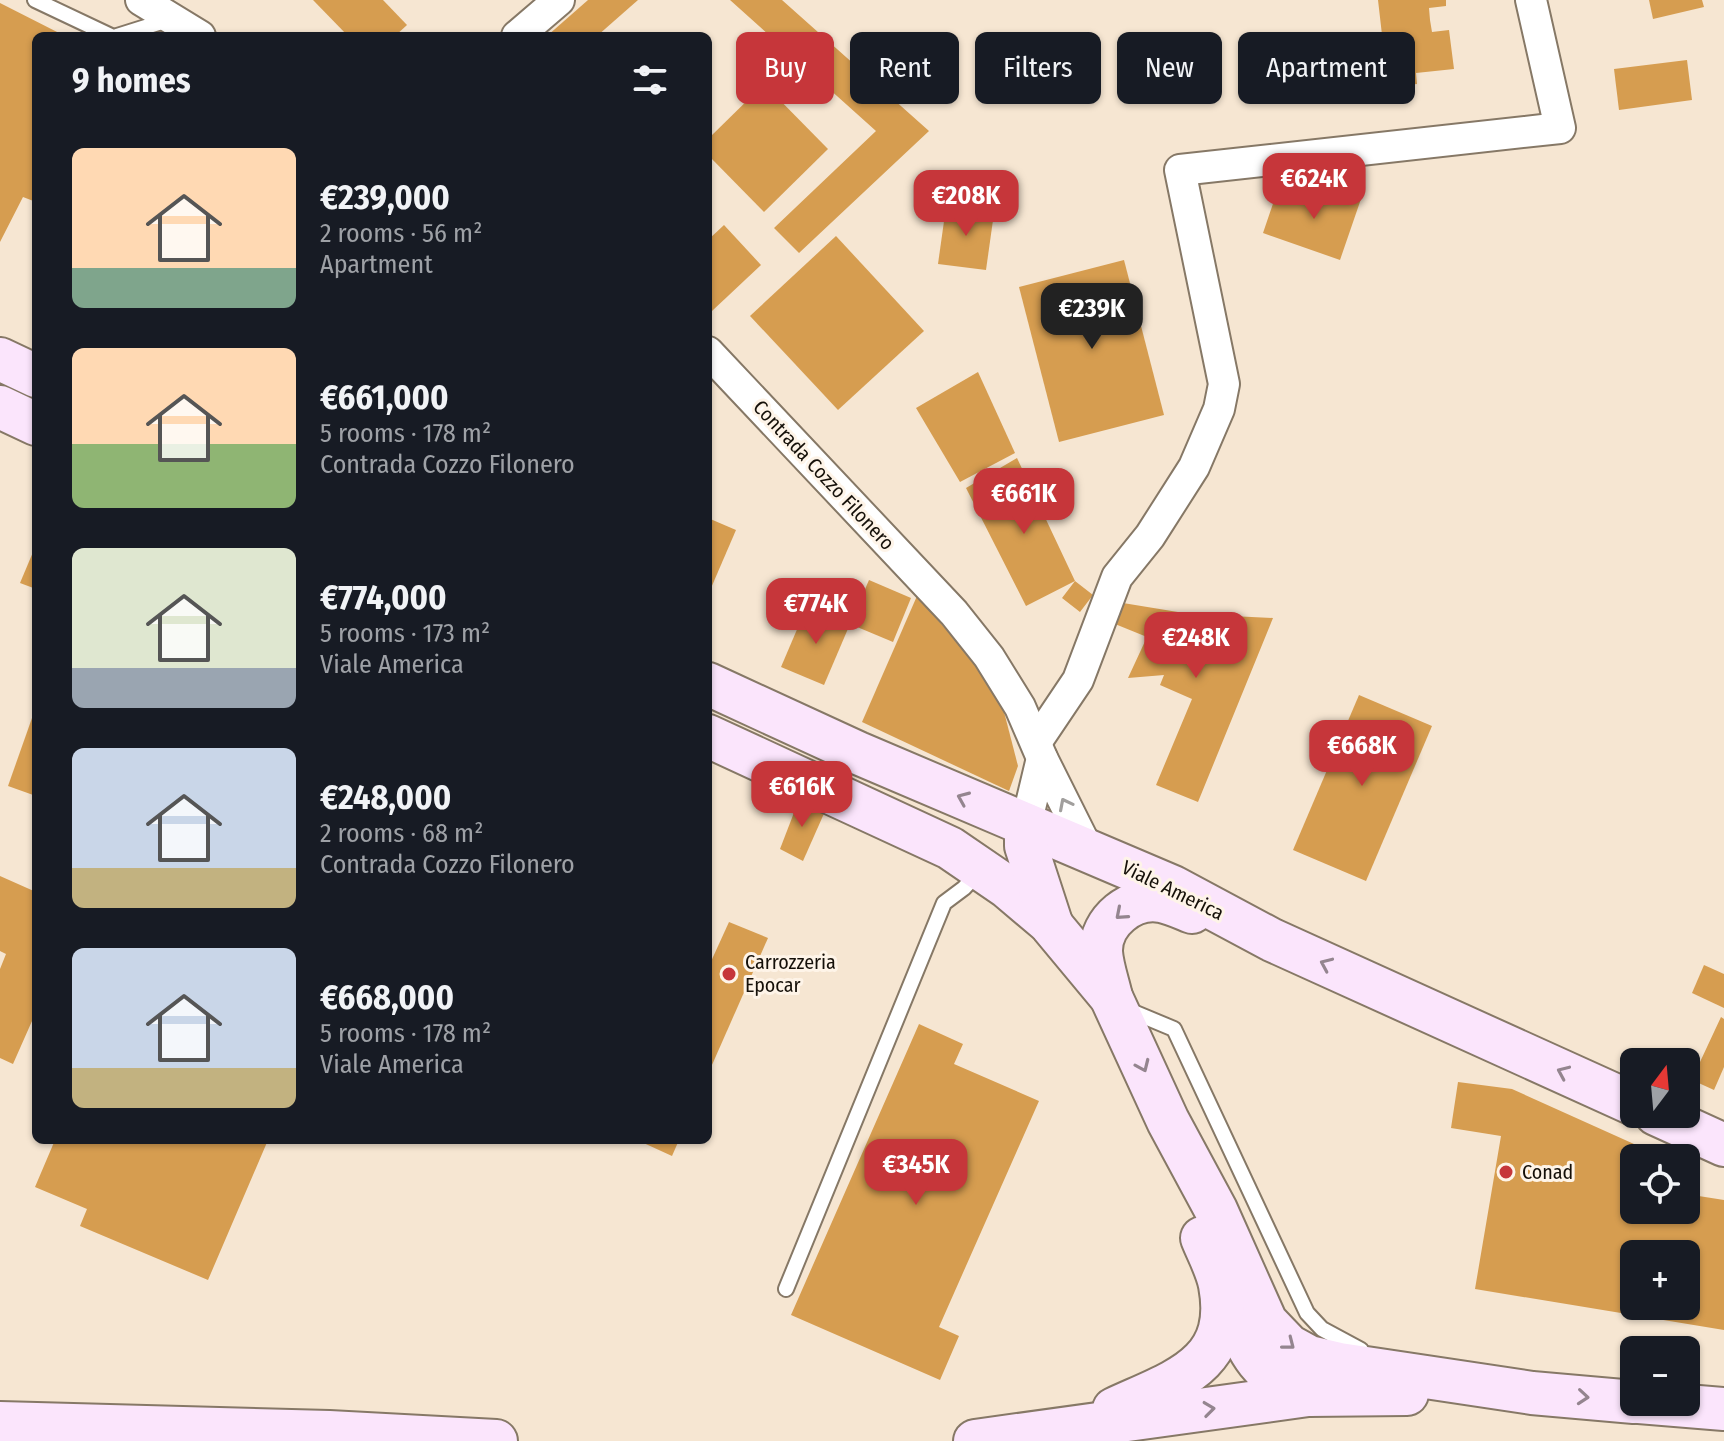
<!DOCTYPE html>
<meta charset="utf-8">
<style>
:root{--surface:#171b24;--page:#20242c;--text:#f1f3f6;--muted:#9ea1a6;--accent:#c6363a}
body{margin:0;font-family:"Fira Sans Condensed",sans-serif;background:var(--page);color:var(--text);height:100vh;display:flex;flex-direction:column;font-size:30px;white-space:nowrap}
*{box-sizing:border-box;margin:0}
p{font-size:26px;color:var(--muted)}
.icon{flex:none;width:44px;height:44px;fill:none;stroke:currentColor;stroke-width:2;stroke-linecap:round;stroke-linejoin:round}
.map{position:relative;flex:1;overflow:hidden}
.details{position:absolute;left:32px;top:32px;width:680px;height:1112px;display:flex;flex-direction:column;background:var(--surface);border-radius:12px;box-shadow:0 2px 6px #0004}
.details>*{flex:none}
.top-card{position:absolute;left:736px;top:32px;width:760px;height:72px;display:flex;gap:16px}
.needle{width:52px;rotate:16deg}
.buttons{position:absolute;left:1620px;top:1048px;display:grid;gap:16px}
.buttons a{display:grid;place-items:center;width:80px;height:80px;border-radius:12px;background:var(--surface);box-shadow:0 2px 6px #0004;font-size:40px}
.price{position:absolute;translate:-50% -68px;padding:0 18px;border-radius:16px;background:var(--accent);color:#fff;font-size:26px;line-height:52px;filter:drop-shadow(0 2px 4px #0008)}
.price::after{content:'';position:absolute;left:50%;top:48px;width:24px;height:18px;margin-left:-12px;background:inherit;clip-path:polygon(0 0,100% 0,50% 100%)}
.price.selected{background:#222;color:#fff}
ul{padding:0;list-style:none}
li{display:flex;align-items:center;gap:24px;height:200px;padding:0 40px}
li span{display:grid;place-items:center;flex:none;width:224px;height:160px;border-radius:12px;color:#555}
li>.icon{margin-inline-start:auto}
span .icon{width:96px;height:96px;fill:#fffc;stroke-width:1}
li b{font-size:34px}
h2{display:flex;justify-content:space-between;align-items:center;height:96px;padding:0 40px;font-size:34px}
.pill{padding:0 28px;border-radius:12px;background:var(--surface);box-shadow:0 2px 6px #0004;font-size:28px;line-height:72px}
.pill.selected{background:var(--accent);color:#fff}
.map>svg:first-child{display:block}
.building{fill:#d69d50;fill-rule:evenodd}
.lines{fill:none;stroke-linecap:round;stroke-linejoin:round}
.lane-casing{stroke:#867866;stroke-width:18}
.street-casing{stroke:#867866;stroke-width:34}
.secondary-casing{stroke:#867866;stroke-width:46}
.lane{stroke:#fff;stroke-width:14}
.street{stroke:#fff;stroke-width:30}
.secondary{stroke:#fbe5fc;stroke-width:42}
.oneway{stroke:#94858f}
.oneway2{stroke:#a19f9d}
.poi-dot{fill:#c6363a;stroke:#fef4e8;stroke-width:3}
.labels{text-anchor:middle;stroke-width:6;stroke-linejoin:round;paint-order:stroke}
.street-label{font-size:20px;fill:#151009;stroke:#fef4e8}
.poi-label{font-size:20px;fill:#151009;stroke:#fef4e8;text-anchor:start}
</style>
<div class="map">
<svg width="1724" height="1441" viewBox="0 0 1724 1441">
<rect width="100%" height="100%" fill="#f6e6d2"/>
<g class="building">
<path d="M 313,0 L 383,0 L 407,25 L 395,36 L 348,36 Z"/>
<path d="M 588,0 L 638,0 L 597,36 L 547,36 Z"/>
<path d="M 730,0 L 782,0 L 929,131 L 799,253 L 774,228 L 876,131 Z"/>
<path d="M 1378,0 L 1446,0 L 1446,6 L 1429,8 L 1430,20 L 1432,32 L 1449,30 L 1454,69 L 1416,73 L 1417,84 L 1388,87 Z"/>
<path d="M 1649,0 L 1702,0 L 1704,7 L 1653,19 Z"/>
<path d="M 0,3 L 65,36 L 36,36 L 36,202 L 23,197 L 0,242 Z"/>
<path d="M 1687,60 L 1692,100 L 1619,110 L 1614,69 Z"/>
<path d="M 764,84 L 828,149 L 764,212 L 708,155 L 708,139 Z"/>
<path d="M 1331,185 L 1362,196 L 1340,260 L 1263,233 L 1278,189 L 1324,205 Z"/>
<path d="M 946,207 L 994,213 L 986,270 L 938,264 Z"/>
<path d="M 724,225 L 761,265 L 712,311 L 708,306 L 708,240 Z"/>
<path d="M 836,236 L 924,331 L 838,410 L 750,316 Z"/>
<path d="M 1124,260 L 1164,415 L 1059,442 L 1019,287 Z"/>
<path d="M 978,372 L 1015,453 L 960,482 L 916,408 Z"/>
<path d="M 1017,458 L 1075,581 L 1093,595 L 1080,612 L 1062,598 L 1075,581 L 1026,606 L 966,488 Z"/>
<path d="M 708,518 L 736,530 L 708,595 Z"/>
<path d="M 36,545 L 36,589 L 20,583 Z"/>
<path d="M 869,580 L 911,598 L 893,642 L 850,624 Z"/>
<path d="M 917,596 L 978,666 L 1002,704 L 1018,766 L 1009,791 L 862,722 Z"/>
<path d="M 1123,603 L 1190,614 L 1273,618 L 1198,802 L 1156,785 L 1192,699 L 1160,685 L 1164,675 L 1128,678 L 1147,637 L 1115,624 Z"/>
<path d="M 807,606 L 850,624 L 824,685 L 781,667 Z"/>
<path d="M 1359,695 L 1432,726 L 1366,881 L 1293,850 Z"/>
<path d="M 32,718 L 36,720 L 36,796 L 8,786 Z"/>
<path d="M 800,797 L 826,809 L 803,861 L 780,849 Z"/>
<path d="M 0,876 L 36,892 L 36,1012 L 13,1064 L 0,1058 L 0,969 L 6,954 L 0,951 Z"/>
<path d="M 729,922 L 768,938 L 708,1074 L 708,968 Z"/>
<path d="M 1704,965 L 1724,974 L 1724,1008 L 1692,993 Z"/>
<path d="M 1721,1017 L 1724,1019 L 1724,1067 L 1714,1090 L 1692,1080 L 1688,1089 L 1686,1087 L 1688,1057 L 1700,1062 Z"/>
<path d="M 919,1024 L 963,1044 L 954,1064 L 1039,1101 L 939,1327 L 959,1336 L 940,1380 L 791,1315 Z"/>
<path d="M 1458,1082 L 1512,1089 L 1634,1144 L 1628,1184 L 1634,1185 L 1634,1210 L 1686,1210 L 1686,1194 L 1724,1200 L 1724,1330 L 1475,1289 L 1501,1136 L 1451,1128 ZM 1634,1254 L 1686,1254 L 1686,1306 L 1634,1306 Z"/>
<path d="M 55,1140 L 268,1140 L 208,1280 L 80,1226 L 87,1209 L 35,1187 Z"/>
<path d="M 637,1140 L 679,1140 L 672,1156 Z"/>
</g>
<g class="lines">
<defs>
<g id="lane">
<path d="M 35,0 L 111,36"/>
<path d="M 117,36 L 171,19"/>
<path d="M 1126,1009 L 1174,1029 L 1307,1313 L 1322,1329 L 1361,1350"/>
<path d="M 786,1289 L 944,903 L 964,888 L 978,873"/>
</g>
<g id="street">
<path d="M 141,0 L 200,36"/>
<path d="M 517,36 L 559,0"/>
<path d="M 708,352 L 954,613 L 989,657 L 1020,707 L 1042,758 L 1088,850"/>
<path d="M 1037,741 L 1078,680 L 1117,577 L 1150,536 L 1194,467 L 1219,409 L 1224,384 L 1180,170 L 1560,128 L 1531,0"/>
<path d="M 1026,825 L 1042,758"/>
</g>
<g id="secondary">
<path d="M 0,359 L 36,376"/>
<path d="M 0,407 L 36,424"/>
<path d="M 708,684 L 858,753 L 1173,887 L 1272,940 L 1634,1104"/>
<path d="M 708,736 L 950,848 L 1007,887 L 1052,925"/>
<path d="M 1026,825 L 1026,846 L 1052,926 L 1111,997 L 1168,1121 L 1216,1210 L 1266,1322 L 1289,1346 L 1309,1357 L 1339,1364 L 1532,1393 L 1634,1402"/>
<path d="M 1111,997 C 1108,983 1102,967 1101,952 C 1100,921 1132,896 1161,901 C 1171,903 1182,908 1192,912"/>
<path d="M 1656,1114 L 1724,1145"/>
<path d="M 1224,1291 C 1246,1342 1251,1375 1308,1395"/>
<path d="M 1639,1402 L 1724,1409"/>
<path d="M 1114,1409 C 1174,1381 1235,1366 1220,1285 C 1217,1269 1208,1253 1202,1238"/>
<path d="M 0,1423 L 329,1432 L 496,1441"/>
<path d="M 975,1441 L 1308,1395 L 1407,1394"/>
</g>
</defs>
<use href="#lane" class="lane-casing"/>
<use href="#street" class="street-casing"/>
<use href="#secondary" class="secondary-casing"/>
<use href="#lane" class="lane"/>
<use href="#street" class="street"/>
<use href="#secondary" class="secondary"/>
</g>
<defs><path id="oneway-chevron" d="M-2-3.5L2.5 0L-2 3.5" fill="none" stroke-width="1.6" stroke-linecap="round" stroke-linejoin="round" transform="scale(2)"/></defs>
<g class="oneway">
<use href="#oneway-chevron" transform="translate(963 798) rotate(-157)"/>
<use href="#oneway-chevron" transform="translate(1121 914) rotate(139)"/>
<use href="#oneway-chevron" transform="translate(1326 964) rotate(-156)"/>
<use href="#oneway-chevron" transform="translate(1143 1066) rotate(66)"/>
<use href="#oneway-chevron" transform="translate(1563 1072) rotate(-156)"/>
<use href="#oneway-chevron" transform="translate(1289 1344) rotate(38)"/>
<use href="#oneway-chevron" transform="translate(1583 1397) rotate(5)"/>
<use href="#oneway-chevron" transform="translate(1209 1409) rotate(-7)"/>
</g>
<use class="oneway2" href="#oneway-chevron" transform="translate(1065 804) rotate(-117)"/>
<g class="poi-dot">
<circle cx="729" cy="974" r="8"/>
<circle cx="1506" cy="1172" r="8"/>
</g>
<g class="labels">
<g class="street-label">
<text transform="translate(824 475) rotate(47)" y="7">Contrada Cozzo Filonero</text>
<text transform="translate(1173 890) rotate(26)" y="7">Viale America</text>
</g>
<g class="poi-label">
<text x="745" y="969">Carrozzeria<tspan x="745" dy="23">Epocar</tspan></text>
<text x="1522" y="1179">Conad</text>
</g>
</g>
</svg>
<div class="buttons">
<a><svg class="needle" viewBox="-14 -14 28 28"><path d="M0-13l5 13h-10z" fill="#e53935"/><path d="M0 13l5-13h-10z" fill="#9ea1a6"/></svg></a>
<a><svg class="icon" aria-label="locate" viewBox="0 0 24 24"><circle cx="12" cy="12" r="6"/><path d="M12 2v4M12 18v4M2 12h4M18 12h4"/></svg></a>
<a>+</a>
<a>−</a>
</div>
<b class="price" style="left:1314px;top:221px">€624K</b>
<b class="price" style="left:966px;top:238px">€208K</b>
<b class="price selected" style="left:1092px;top:351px">€239K</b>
<b class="price" style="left:1024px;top:536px">€661K</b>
<b class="price" style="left:816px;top:646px">€774K</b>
<b class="price" style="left:1196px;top:680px">€248K</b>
<b class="price" style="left:1362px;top:788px">€668K</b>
<b class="price" style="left:802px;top:829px">€616K</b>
<b class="price" style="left:916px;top:1207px">€345K</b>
<div class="top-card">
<a class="pill selected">Buy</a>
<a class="pill">Rent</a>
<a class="pill">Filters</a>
<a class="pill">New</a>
<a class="pill">Apartment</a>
</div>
<section class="details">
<h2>9 homes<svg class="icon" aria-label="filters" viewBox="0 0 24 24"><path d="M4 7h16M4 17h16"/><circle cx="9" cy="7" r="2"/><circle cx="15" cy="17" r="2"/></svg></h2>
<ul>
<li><span style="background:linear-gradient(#ffd9b3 75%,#7fa58c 0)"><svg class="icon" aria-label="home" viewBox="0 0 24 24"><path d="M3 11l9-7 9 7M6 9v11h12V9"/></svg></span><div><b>€239,000</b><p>2 rooms · 56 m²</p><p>Apartment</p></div></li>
<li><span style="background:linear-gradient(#ffd9b3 60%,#8fb573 0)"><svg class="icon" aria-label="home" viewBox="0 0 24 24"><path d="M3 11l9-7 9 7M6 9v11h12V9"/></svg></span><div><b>€661,000</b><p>5 rooms · 178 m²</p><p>Contrada Cozzo Filonero</p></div></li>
<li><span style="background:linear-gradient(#dfe7d0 75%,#9aa5b1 0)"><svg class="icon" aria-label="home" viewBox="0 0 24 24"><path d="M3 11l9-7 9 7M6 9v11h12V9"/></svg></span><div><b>€774,000</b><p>5 rooms · 173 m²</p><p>Viale America</p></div></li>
<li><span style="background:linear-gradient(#c9d6e8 75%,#c2b280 0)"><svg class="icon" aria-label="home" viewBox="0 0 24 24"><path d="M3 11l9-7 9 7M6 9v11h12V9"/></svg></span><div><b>€248,000</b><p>2 rooms · 68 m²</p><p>Contrada Cozzo Filonero</p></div></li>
<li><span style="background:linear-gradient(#c9d6e8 75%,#c2b280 0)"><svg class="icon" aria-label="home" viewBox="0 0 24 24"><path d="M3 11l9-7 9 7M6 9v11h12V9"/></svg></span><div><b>€668,000</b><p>5 rooms · 178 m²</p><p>Viale America</p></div></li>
</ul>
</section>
</div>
